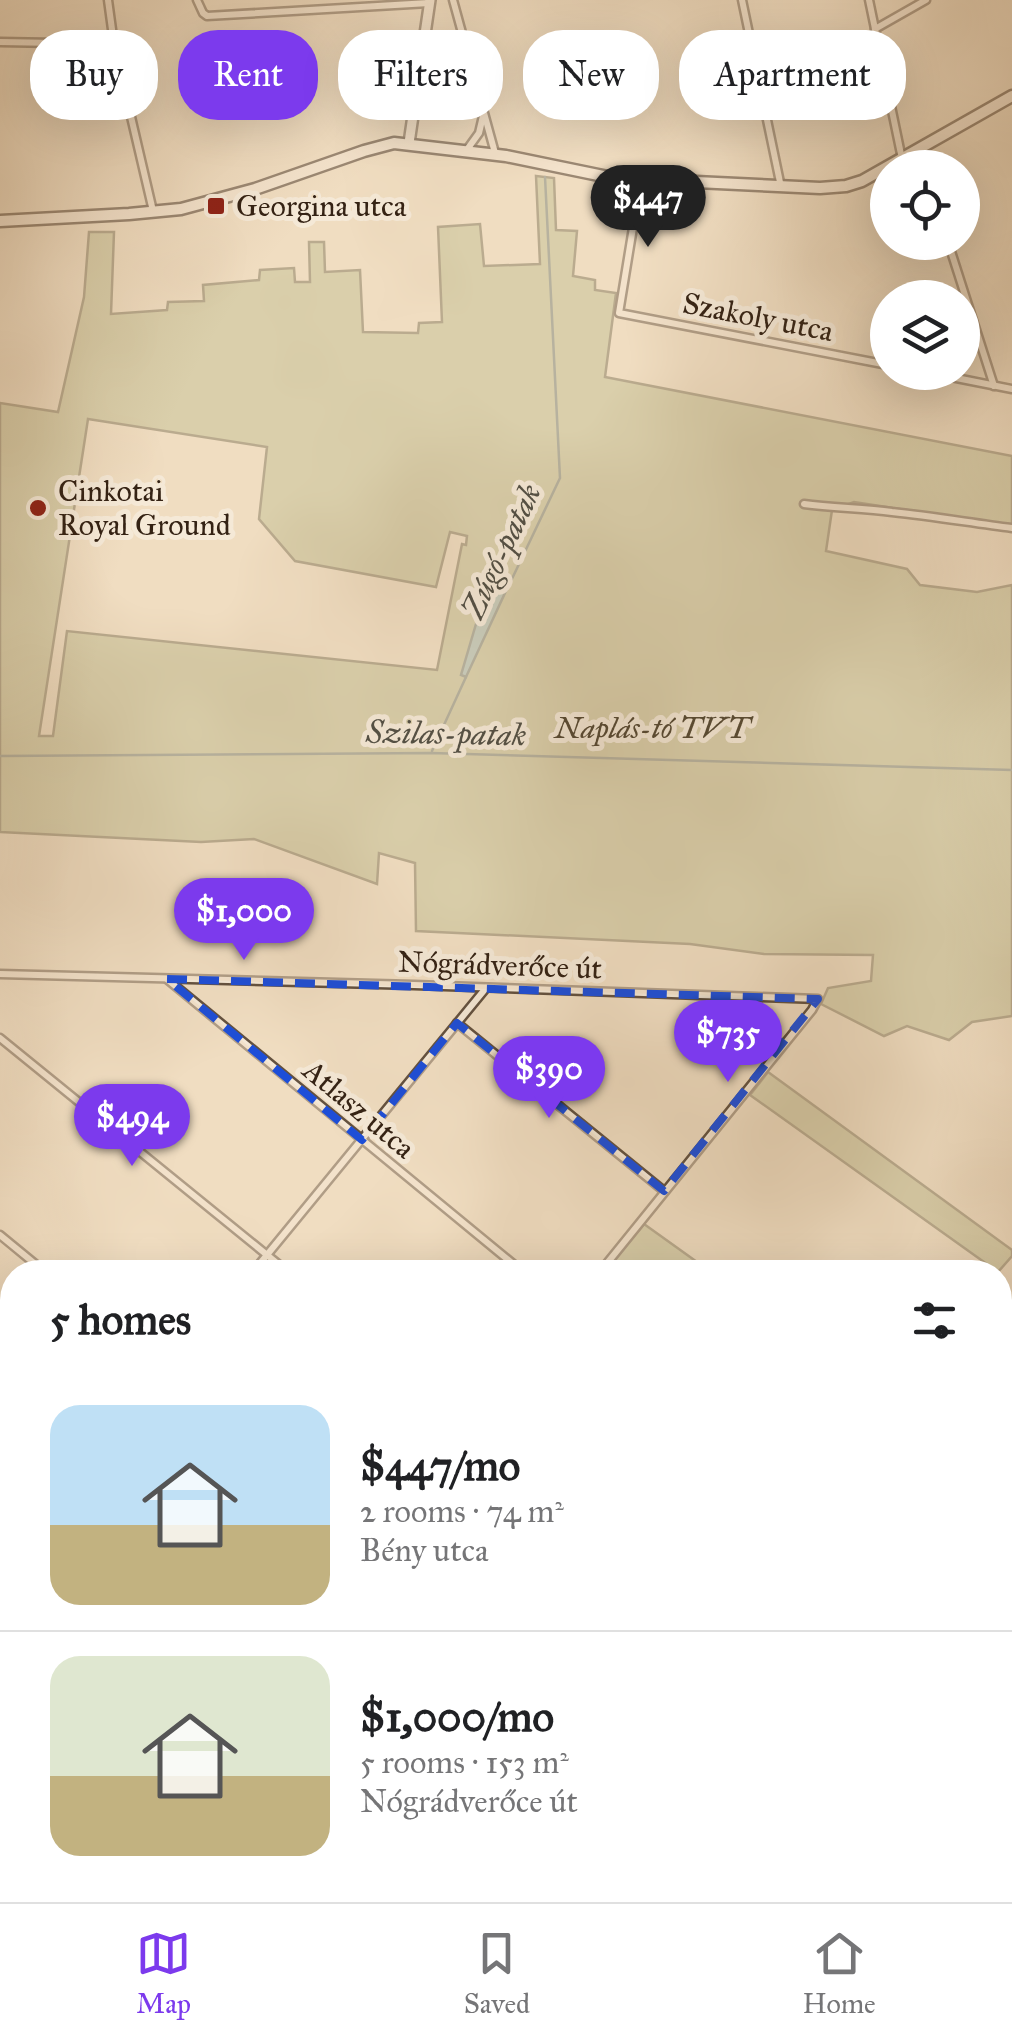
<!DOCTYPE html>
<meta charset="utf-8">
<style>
:root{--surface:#fff;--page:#f2f2f2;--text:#202124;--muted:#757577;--line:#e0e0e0;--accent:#7c3aed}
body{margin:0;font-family:"IM FELL Great Primer",serif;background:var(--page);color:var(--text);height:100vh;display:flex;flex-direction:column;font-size:38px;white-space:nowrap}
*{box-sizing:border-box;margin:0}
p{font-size:32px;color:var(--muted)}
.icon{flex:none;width:55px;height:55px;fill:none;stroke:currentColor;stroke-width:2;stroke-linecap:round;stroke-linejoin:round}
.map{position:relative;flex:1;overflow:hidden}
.sheet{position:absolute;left:0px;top:1260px;width:1012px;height:642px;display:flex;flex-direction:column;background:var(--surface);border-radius:40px 40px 0 0;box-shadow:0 10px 40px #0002}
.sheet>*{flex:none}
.banner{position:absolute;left:30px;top:30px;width:952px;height:90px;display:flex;gap:20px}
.buttons{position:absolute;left:870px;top:150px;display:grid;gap:20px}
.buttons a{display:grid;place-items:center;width:110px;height:110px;border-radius:50%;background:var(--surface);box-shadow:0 10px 40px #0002;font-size:50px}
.price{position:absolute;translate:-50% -85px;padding:0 22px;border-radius:35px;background:var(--accent);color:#fff;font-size:32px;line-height:65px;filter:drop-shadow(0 2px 5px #0008)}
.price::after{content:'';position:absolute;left:50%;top:60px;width:30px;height:22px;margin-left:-15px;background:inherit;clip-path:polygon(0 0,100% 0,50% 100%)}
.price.current{background:#222;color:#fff}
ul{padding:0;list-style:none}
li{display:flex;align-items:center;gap:30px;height:250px;padding:0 50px}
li+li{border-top:2px solid var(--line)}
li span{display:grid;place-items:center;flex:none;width:280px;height:200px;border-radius:30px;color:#555}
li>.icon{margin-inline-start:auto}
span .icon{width:120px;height:120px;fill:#fffc;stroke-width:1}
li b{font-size:42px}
h2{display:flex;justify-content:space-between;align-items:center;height:120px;padding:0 50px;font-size:42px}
.tag{padding:0 35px;border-radius:40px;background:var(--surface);box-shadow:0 10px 40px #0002;font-size:35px;line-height:90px}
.tag.current{background:var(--accent);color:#fff}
.tab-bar{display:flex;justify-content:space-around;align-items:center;height:140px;border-top:2px solid var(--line);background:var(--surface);font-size:28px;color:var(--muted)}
.tab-bar a{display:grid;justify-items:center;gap:5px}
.tab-bar .current{color:var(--accent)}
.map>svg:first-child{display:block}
.green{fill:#bebf90;stroke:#797052;stroke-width:2.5;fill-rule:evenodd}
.water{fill:#9bbbb7;stroke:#727e76;stroke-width:2.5}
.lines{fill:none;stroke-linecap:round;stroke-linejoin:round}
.stream{stroke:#727e76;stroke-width:2.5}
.minor-casing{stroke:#63513f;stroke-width:11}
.tertiary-casing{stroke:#63513f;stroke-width:14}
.secondary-casing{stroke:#342214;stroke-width:15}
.minor{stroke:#f5e9d7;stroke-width:6}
.tertiary{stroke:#f5e9d7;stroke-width:9}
.secondary{stroke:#f5e9d7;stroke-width:10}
.marked{fill:none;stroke:#1d4ed8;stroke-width:8;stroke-dasharray:20 12;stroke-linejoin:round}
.poi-dot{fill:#8f2418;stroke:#f5e9d7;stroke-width:4}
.labels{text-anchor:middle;stroke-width:10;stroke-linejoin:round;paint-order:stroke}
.poi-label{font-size:30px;fill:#342214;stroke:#f5e9d7;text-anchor:start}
.street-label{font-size:30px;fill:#342214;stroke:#f5e9d7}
.park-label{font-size:30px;font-style:italic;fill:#564933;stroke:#f5e9d7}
.water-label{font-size:32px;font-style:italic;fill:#535045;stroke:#f5e9d7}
</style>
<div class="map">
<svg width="1012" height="1902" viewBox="0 0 1012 1902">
<rect width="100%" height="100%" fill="#f0ddc1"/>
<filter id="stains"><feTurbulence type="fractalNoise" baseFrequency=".002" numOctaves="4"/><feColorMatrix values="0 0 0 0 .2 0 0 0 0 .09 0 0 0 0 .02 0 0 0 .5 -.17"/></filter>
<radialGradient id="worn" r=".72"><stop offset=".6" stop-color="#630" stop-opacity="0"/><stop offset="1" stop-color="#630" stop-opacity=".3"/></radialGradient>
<g class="green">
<path d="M 536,176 L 554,178 L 556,230 L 577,231 L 573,276 L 595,280 L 595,290 L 616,293 L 605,377 L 1012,456 L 1012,526 L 854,502 L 832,510 L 826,551 L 907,569 L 920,585 L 977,592 L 1012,585 L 1012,1016 L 972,1022 L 949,1040 L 907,1026 L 884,1036 L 821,1004 L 828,988 L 871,981 L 873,955 L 764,954 L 690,944 L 416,931 L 415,863 L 379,853 L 377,884 L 254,839 L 201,842 L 0,832 L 0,403 L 58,412 L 84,297 L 89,232 L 114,232 L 111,314 L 167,310 L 168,302 L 204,301 L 203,285 L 259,280 L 260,270 L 294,268 L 295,282 L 310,282 L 309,242 L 324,242 L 325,272 L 360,270 L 363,332 L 418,333 L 419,323 L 442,322 L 438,227 L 480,224 L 484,266 L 540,264 ZM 88,419 L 267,447 L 259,519 L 295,561 L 436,587 L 450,532 L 467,536 L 466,545 L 462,544 L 437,670 L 67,631 L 53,736 L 39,736 Z"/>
<path d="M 768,1072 L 1012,1250 L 1012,1256 L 998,1272 L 750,1095 Z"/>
<path d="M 644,1224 L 711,1272 L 604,1272 Z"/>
<path d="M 356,1890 L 425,1890 L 441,1902 L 372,1902 Z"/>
</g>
<path class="water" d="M 491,573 L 511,580 L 466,677 L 461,675 Z"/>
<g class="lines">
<g class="stream">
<path d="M 510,583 L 560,478 L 545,177"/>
<path d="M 432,751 L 466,677"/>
<path d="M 0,756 L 431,753 L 1012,770"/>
</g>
<defs>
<g id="minor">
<path d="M 108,0 L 114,44 L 153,211"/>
<path d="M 197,0 L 203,13 L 207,16 L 429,3"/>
<path d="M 453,0 L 495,153"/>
<path d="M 742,0 L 781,187"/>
<path d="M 869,0 L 902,159"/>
<path d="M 875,29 L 926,0"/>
<path d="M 0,42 L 114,44"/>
<path d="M 918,150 L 924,168"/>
<path d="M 466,151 L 479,133 L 483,116"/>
<path d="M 641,179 L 619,313 L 888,365"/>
<path d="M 948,242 L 994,386"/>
<path d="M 926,372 L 1012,389"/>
<path d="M 804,504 C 834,508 863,508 892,512 C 932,516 972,523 1012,528"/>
<path d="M 0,974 L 414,985 L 818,999 L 812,1010 L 600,1272"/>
<path d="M 168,980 L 523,1272"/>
<path d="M 457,1023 L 664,1191"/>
<path d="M 0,1038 L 288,1272"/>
<path d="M 0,1235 L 45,1272"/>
<path d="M 253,1272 L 486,988"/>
<path d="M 0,1432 L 12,1442"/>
<path d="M 0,1580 L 12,1565"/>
<path d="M 0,1625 L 12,1635"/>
<path d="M 0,1732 L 12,1742"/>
<path d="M 0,1837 L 12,1847"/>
<path d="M 65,1890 L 79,1902"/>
<path d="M 91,1902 L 101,1890"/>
</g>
<path id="tertiary" d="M 409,143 L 430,0"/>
<path id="secondary" d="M 0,221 L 129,214 L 181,209 L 255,189 L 364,151 L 394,143 L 506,156 L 613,178 L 820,188 L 846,186 L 862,181 L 1012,96"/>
</defs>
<use href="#minor" class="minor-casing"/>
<use href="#tertiary" class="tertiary-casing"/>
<use href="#secondary" class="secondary-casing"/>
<use href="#minor" class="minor"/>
<use href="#tertiary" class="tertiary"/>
<use href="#secondary" class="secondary"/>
</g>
<path d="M0 0H1012V1902H0ZM 167,979 L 818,999 L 664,1191 L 457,1023 L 362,1140 Z" fill="#f0ddc1" fill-opacity=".55" fill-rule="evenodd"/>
<path class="marked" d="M 167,979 L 818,999 L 664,1191 L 457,1023 L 362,1140 Z"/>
<g class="poi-dot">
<rect x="206" y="196" width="20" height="20" rx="5"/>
<circle cx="38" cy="508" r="10"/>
</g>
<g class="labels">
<g class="poi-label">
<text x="236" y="216">Georgina utca</text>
<text x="58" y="501">Cinkotai<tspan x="58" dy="34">Royal Ground</tspan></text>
</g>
<g class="street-label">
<text transform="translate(758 317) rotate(11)" y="10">Szakoly utca</text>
<text transform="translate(500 965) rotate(2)" y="10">Nógrádverőce út</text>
<text transform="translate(359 1109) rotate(40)" y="10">Atlasz utca</text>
</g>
<g class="park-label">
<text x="652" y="738">Naplás-tó TVT</text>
</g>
<g class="water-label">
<text transform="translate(501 551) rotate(-65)" y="11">Zúgó-patak</text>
<text transform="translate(446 733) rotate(1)" y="11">Szilas-patak</text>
</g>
</g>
<rect width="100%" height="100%" filter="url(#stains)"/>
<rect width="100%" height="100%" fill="url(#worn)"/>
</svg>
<div class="buttons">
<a><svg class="icon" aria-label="locate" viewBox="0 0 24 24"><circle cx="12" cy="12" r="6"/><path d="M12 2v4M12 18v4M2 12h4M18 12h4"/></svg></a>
<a><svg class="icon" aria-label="layers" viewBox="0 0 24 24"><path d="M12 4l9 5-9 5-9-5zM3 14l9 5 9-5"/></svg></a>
</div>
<b class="price current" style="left:648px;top:250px">$447</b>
<b class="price" style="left:244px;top:963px">$1,000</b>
<b class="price" style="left:728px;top:1085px">$735</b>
<b class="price" style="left:549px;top:1121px">$390</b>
<b class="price" style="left:132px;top:1169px">$494</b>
<div class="banner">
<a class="tag">Buy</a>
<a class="tag current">Rent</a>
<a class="tag">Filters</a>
<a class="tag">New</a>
<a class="tag">Apartment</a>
</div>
<section class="sheet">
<h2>5 homes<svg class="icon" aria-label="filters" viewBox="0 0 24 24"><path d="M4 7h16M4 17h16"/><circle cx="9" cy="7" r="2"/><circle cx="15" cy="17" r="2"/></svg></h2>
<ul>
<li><span style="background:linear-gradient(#bfe0f5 60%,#c2b280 0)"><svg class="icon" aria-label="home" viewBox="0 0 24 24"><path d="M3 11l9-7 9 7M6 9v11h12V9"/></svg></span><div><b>$447/mo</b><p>2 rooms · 74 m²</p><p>Bény utca</p></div></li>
<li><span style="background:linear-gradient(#dfe7d0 60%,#c2b280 0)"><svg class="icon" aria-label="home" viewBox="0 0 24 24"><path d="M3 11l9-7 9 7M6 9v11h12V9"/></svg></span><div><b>$1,000/mo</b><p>5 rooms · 153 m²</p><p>Nógrádverőce út</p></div></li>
</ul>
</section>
</div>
<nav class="tab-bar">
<a class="current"><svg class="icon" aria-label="map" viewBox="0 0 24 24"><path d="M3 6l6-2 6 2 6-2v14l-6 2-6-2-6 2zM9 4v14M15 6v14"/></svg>Map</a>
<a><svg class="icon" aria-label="saved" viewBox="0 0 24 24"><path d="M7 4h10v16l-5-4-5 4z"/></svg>Saved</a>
<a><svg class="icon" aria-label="home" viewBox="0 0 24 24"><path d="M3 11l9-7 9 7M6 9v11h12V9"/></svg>Home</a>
</nav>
